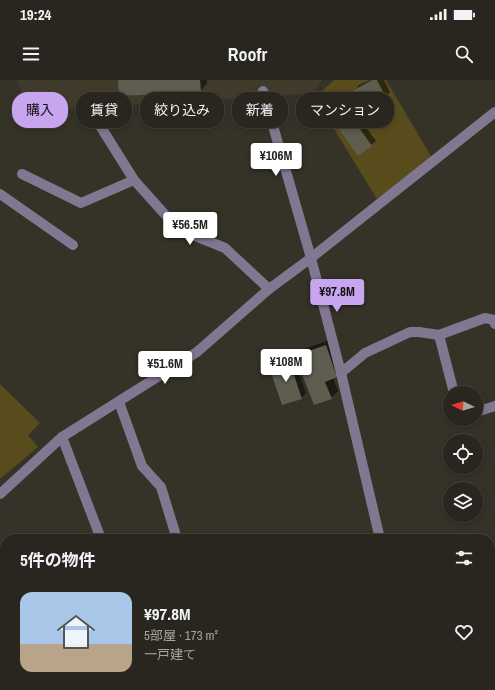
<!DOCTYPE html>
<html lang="ja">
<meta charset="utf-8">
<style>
:root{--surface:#28261e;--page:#302e27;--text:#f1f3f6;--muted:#a5a5a4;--line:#44433c;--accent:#c8a6ef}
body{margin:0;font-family:"Archivo Narrow","Noto Sans JP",sans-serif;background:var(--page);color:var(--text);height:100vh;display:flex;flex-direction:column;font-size:15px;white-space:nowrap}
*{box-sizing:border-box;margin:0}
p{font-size:13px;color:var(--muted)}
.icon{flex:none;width:22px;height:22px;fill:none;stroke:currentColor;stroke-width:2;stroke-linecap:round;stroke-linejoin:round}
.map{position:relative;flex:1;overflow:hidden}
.drawer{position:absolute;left:0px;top:454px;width:495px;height:156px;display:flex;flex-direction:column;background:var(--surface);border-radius:16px 16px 0 0;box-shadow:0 2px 6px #0003,0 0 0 1px var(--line)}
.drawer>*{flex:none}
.top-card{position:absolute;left:12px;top:12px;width:471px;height:36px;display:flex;gap:8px}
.needle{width:26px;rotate:275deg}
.fabs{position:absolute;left:443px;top:306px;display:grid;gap:8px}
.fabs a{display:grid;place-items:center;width:40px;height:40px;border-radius:50%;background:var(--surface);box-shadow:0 2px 6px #0003,0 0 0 1px var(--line);font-size:20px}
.price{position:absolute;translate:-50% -34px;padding:0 9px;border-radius:4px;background:#fff;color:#222;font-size:13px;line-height:26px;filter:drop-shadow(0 1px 2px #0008)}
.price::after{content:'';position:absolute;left:50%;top:24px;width:12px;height:9px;margin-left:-6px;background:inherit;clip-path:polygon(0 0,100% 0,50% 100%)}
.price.active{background:var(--accent);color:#111}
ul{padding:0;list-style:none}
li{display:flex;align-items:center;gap:12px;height:100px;padding:0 20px}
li+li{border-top:1px solid var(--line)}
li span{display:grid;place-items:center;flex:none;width:112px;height:80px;border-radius:12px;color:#555}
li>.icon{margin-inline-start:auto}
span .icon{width:48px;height:48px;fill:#fffc;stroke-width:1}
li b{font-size:17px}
h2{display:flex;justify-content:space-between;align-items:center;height:48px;padding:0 20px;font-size:17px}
.pill{padding:0 14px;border-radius:16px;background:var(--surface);box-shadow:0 2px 6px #0003,0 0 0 1px var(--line);font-size:14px;line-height:36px}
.pill.active{background:var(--accent);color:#111}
.status{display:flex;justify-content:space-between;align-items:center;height:28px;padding:0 20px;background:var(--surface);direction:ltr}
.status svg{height:11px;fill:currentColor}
header{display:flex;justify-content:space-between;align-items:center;height:52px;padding:0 20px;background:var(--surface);font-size:18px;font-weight:700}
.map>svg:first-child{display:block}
.built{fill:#403b2b}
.green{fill:#584c1d}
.shadow{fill:#0007}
.building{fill:#5f5c50}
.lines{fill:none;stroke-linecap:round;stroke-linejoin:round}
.minor{stroke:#827791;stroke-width:10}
</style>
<div class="status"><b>19:24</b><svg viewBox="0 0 49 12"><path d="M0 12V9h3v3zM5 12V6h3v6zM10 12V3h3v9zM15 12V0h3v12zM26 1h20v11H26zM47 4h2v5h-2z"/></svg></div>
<header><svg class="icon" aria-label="menu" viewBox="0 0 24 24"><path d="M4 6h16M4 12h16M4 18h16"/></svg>Roofr<svg class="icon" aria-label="search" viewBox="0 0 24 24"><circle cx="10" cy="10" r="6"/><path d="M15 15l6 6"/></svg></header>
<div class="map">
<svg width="495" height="610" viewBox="0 0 495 610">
<rect width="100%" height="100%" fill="#353228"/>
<path class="built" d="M 17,0 L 322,0 L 313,13 L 31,32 Z"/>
<g class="green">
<path d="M 334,0 L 386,0 L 432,78 L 377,119 L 315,18 Z"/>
<path d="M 0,304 L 40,343 L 28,355 L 38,367 L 0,399 Z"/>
</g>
<g class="shadow">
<path d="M 119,0 L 207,0 L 207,4 L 200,11 Z"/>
<path d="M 370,0 L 384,0 L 390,12 L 386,17 L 365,28 L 355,10 L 359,5 Z"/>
<path d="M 355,32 L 376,61 L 371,65 L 342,41 Z"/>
<path d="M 332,259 L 344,290 L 333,298 L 338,311 L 331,318 L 297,276 L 304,269 Z"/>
<path d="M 293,277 L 306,313 L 301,318 L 270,288 L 275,283 Z"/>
</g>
<g class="building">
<path d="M 118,0 L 200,0 L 201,12 L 119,16 Z"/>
<path d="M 372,0 L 377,0 L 386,18 L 364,30 L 354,10 Z"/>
<path d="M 350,35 L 372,66 L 358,76 L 336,45 Z"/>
<path d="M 326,265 L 337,297 L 325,302 L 332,319 L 314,325 L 295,276 Z"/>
<path d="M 289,280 L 302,319 L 282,325 L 269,287 Z"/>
</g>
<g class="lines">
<g class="minor">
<path d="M 263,11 L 311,178 L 341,293 L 380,459"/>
<path d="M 22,94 L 81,123 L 134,100 L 89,28"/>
<path d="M 134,100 L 178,149 L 225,168 L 269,209"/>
<path d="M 0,114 L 73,165"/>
<path d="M 439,255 L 454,313"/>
<path d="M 341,293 L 365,273 L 410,252 L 419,252 L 439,255 L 485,238 L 494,240 L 495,244"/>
<path d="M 119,322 L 142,386 L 161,407 L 177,459"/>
<path d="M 476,332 L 495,326"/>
<path d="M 62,357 L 101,459"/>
<path d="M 0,414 L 62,357 L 197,272 L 269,209 L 311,178 L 495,32"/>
<path d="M 490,472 L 495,472"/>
<path d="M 0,500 L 5,500"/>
<path d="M 71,605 L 71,610"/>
<path d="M 196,605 L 197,610"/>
<path d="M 325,605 L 325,610"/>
<path d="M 393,605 L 394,610"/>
</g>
</g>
</svg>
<div class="fabs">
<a><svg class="needle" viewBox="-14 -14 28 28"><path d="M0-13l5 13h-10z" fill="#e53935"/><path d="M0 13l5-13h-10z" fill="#a5a5a4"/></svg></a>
<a><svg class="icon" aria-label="locate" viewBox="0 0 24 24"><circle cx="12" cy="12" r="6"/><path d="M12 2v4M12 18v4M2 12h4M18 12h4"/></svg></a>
<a><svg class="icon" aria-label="layers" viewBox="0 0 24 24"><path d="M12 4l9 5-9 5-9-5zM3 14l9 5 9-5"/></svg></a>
</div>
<b class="price" style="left:276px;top:97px">¥106M</b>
<b class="price" style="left:190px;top:166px">¥56.5M</b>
<b class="price active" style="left:337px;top:233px">¥97.8M</b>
<b class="price" style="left:286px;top:303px">¥108M</b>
<b class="price" style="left:165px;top:305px">¥51.6M</b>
<div class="top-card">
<a class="pill active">購入</a>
<a class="pill">賃貸</a>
<a class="pill">絞り込み</a>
<a class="pill">新着</a>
<a class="pill">マンション</a>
</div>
<section class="drawer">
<h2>5件の物件<svg class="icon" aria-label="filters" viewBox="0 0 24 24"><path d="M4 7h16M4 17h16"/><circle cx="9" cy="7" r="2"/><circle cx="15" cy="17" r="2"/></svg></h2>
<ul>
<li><span style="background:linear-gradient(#a9c7e8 65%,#b9a48a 0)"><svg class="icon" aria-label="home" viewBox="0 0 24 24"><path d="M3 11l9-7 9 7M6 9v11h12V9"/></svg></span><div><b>¥97.8M</b><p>5部屋 · 173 m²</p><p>一戸建て</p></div><svg class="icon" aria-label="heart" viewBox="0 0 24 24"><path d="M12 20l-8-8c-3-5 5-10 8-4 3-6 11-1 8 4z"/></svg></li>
</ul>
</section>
</div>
